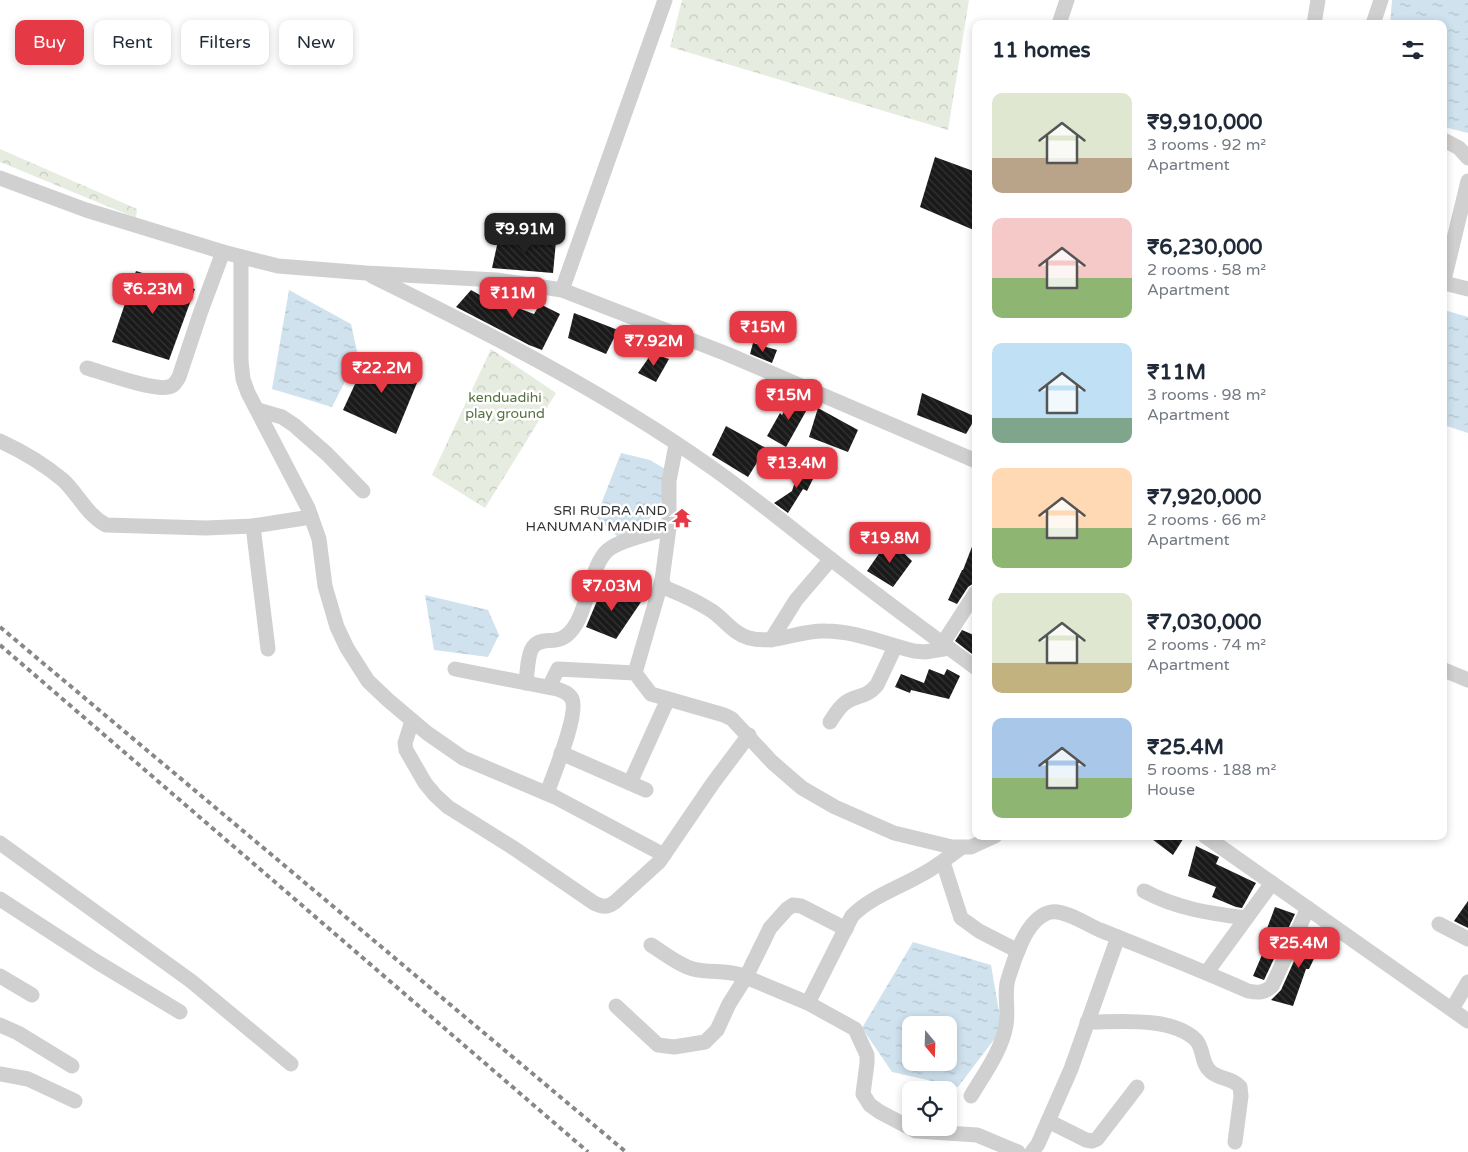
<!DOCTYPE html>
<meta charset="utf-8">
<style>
:root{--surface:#fff;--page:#f6f6f7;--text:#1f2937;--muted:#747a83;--accent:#e63946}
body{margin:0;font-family:"Varela Round",sans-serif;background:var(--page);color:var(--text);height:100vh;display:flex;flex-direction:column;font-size:19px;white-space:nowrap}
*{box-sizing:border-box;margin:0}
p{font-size:16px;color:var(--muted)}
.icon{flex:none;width:28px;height:28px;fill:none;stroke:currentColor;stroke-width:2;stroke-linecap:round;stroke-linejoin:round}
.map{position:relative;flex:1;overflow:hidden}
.details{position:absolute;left:972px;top:20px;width:475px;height:820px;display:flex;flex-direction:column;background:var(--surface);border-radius:10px;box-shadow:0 2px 8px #0003}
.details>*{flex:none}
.banner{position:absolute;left:15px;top:20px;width:475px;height:45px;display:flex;gap:10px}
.needle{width:32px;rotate:161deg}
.fabs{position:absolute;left:902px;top:1016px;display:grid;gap:10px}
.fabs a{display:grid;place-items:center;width:55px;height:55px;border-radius:10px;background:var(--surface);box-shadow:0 2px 8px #0003;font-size:25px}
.price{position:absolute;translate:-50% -42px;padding:0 11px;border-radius:10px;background:var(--accent);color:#fff;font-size:16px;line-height:32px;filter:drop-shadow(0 1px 2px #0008)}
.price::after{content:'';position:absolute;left:50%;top:30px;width:15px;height:11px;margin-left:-8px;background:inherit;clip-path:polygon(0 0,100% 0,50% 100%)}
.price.selected{background:#222;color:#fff}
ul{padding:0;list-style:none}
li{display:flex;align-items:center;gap:15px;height:125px;padding:0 20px}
li span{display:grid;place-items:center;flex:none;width:140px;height:100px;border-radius:10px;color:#555}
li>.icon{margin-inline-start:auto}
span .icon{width:60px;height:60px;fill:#fffc;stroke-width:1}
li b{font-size:21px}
h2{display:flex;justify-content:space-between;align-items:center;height:60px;padding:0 20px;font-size:21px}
.tag{padding:0 18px;border-radius:10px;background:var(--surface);box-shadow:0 2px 8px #0003;font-size:18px;line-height:45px}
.tag.selected{background:var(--accent);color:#fff}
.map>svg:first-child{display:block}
.park{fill:url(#park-crowns)}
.water{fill:url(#water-ripples);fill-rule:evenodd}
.building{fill:url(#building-back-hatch)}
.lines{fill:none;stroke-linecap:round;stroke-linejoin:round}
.minor{stroke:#d0d0d0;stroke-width:15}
.rail{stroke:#888;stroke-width:4;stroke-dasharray:5 4;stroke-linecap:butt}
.labels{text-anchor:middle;stroke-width:5;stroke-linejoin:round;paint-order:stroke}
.park-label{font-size:14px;fill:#56703f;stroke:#fff}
.poi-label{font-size:14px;fill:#333;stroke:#fff;text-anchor:end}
</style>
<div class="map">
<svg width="1468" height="1152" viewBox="0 0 1468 1152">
<defs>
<pattern id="park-crowns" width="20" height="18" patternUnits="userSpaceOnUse" patternTransform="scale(1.25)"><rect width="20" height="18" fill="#e6ecdf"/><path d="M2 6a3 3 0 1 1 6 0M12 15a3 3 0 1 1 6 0" fill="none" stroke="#c6cbc0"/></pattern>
<pattern id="water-ripples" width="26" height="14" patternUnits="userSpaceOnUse" patternTransform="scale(1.25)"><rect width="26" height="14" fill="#cfe2ee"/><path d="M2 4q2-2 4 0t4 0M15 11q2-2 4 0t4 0" fill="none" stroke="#b2c2cd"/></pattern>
<pattern id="building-back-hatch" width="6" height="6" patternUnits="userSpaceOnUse" patternTransform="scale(1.25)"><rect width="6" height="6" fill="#1a1a1a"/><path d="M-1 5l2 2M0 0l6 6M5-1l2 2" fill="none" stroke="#333"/></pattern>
</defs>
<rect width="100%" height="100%" fill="#fff"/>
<g class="park">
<path d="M 682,0 L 969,0 L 948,130 L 670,47 Z"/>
<path d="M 0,149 L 137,209 L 136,218 L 0,162 Z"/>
<path d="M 491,349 L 556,393 L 485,508 L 432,475 Z"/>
</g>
<g class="water">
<path d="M 1392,0 L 1468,0 L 1468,133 L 1444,127 L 1444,24 L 1390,24 Z"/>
<path d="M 289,290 L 351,324 L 358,356 L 332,407 L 272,389 Z"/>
<path d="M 1444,310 L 1468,317 L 1468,433 L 1444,425 Z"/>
<path d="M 621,453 L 650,460 L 665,469 L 663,499 L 651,517 L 638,532 L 619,538 L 596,517 Z"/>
<path d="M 425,595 L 488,610 L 499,635 L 488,657 L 434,650 Z"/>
<path d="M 913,942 L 991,965 L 1002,1029 L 958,1087 L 892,1072 L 862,1028 ZM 911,1025 L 949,1025 L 949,1062 L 911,1062 Z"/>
</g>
<g class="building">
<path d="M 935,157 L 976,172 L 976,231 L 920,207 Z"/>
<path d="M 499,236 L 556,241 L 553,273 L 492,268 Z"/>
<path d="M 136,271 L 195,289 L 169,360 L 112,342 Z"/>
<path d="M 471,290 L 503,308 L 507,304 L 534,314 L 540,304 L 560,314 L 542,350 L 529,345 L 456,307 Z"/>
<path d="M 574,313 L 618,330 L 606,354 L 568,338 Z"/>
<path d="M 753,343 L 777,350 L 772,363 L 750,354 Z"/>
<path d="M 652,353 L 669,359 L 656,382 L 638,373 Z"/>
<path d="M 368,356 L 421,373 L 396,434 L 343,410 Z"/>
<path d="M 922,393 L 976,417 L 966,434 L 917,415 Z"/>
<path d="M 795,395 L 810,404 L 786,447 L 767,436 L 780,413 L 782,415 Z"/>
<path d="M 818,408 L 858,430 L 848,452 L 809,437 Z"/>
<path d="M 726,426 L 766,448 L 748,477 L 712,455 Z"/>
<path d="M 800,466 L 816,473 L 807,491 L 803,489 L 788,513 L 774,503 L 792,491 Z"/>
<path d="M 889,539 L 912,561 L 893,587 L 867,571 Z"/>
<path d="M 975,539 L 976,579 L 974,583 L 968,587 L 957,604 L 948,600 L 962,570 L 963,570 Z"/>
<path d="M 605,582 L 641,602 L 616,639 L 586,627 Z"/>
<path d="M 962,630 L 976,636 L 976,657 L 955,641 Z"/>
<path d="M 929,669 L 944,675 L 947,669 L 960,676 L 949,699 L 911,690 L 910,693 L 895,687 L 901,674 L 924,683 Z"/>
<path d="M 1148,836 L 1185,836 L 1173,855 Z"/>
<path d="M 1196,846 L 1219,857 L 1216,864 L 1256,883 L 1242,908 L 1236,907 L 1212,897 L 1216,887 L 1188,876 Z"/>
<path d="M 1468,901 L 1468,928 L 1454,921 Z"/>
<path d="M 1275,907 L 1295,914 L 1264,980 L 1253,976 L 1267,943 L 1262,942 Z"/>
<path d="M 1308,930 L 1324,938 L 1309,969 L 1306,969 L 1293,1006 L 1271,1000 L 1281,990 Z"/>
</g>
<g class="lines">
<g class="minor">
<path d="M 1059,24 L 1067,0"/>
<path d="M 1314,24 L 1318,0"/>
<path d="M 1373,24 L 1381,0"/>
<path d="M 1444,140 L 1459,148 L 1468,158"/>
<path d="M 0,178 L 86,210 L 223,252 L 278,266 L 366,273 L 497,280 L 562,290 L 727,354 L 976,461"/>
<path d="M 241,257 L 241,361 L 243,379 L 248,393 L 308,508 L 319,539 L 325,586 L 337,627 L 347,648 L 368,681 L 388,700 L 427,733 L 463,758 L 555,797 L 664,855"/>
<path d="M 372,276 C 488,333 605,392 711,467 C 758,500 803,538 849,573 C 891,606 934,637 976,668"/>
<path d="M 1444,280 L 1468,181"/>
<path d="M 1444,283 L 1468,289"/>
<path d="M 562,290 L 665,0"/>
<path d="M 87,368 C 104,373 154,391 168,387 C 174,386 176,382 179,377 L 201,311 L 223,252"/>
<path d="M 258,410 L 282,417 L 294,425 L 327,454 L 363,491"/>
<path d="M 0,441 C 22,451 45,465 63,480 C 78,494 87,515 106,525 L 206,528 L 253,526 L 311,517"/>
<path d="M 676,445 L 669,481 L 669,528 L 662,580 L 664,586 L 668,589 C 683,595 698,602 712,611 C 725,620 734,634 749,638 C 775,645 799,630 825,631 C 855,631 885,644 914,651 L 925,652 L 949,648"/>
<path d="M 253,526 L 268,649"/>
<path d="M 771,640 L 796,600 L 831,559"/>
<path d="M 943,643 L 976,592"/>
<path d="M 455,669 L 557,689 C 563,691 569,693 572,699 C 579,714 553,776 547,793"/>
<path d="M 1444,670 L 1468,680"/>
<path d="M 635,673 L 662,580"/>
<path d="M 526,683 C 527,674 528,651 534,646 C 545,634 561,650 576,624 C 588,605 592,563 608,550 C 619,540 653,533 669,528"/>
<path d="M 549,687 L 558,669 L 635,673 L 651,694 L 724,715 L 732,719 L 772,762 L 802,788 L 835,807 L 894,833 L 952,847 L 971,847 L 995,836"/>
<path d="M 412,721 L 405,743 L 406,750 L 425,783 L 435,795 L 448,807 L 512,847 L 594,903 C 602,907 607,908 615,902 L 659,862 L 713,783 L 749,735"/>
<path d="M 830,722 C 834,716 839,707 845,703 C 857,694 865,699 877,685 L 895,647"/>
<path d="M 561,753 L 646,790"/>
<path d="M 630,783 L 668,699"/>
<path d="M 1205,836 L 1468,1021"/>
<path d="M 0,843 L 191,981 L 291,1064"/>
<path d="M 943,862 L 961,918 L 979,931 L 1018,951"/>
<path d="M 1144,891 C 1178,909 1209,913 1246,918"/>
<path d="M 0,899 L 97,962 L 180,1012"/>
<path d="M 1439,924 L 1468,939"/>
<path d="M 651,945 C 664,953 678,965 693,969 C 709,973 725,970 741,975 L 808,1003 L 855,1029 L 867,1055 L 867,1063 L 863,1094 L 870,1105 L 880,1112 L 916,1131 L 977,1135 L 1018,1152"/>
<path d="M 1207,972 L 1272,883"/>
<path d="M 0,976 L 32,995"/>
<path d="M 808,1003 L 852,916 C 871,897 896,889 919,876 C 934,869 947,858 961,848"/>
<path d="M 616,1006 L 658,1045 L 674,1047 L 705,1042 L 717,1030 L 729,1004 L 746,977 L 770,928 L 787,909 L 793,905 L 801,906 L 846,929"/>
<path d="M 1452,1009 L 1468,982"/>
<path d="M 1087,1022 C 1119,1022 1172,1016 1196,1040 C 1204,1049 1201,1063 1210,1071 C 1219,1080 1232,1077 1240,1087 L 1241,1096 L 1235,1142"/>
<path d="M 0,1025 L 18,1033 L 72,1066"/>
<path d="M 0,1074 L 28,1079 L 75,1101"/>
<path d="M 971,1096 C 984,1074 1002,1050 1006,1025 C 1009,1009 1003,991 1009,976 C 1016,955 1027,917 1051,912 C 1064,909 1088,925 1100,930 C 1150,950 1199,969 1248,991 C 1258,993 1265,993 1272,986 L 1308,908"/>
<path d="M 1048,1121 L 1086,1140 L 1092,1141 L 1097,1139 L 1137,1087"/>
<path d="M 1032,1152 L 1038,1144 L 1071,1069 L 1118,937"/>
</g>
<g class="rail">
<path d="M 0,627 L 626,1152"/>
<path d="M 0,645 L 588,1152"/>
</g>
</g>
<defs>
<symbol id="temple-bare" viewBox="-9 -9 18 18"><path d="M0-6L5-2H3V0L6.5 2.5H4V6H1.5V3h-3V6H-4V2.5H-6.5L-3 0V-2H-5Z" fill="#e63946" stroke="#fff" stroke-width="2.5" paint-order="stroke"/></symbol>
</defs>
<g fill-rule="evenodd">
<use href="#temple-bare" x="668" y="504" width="28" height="28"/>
</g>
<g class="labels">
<g class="park-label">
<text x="505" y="402">kenduadihi<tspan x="505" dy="16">play ground</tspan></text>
</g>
<g class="poi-label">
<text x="667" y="515">SRI RUDRA AND<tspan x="667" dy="16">HANUMAN MANDIR</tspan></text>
</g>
</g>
</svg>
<div class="fabs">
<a><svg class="needle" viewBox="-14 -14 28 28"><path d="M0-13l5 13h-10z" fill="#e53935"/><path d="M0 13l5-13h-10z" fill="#747a83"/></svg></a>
<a><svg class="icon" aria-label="locate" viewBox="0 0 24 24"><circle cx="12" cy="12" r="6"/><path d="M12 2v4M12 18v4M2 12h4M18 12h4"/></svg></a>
</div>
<b class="price selected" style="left:525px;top:255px">₹9.91M</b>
<b class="price" style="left:153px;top:315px">₹6.23M</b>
<b class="price" style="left:513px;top:319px">₹11M</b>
<b class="price" style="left:763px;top:353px">₹15M</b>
<b class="price" style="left:654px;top:367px">₹7.92M</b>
<b class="price" style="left:382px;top:394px">₹22.2M</b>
<b class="price" style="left:789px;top:421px">₹15M</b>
<b class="price" style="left:797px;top:489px">₹13.4M</b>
<b class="price" style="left:890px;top:564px">₹19.8M</b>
<b class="price" style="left:612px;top:612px">₹7.03M</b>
<b class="price" style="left:1299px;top:969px">₹25.4M</b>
<div class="banner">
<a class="tag selected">Buy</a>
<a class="tag">Rent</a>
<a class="tag">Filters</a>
<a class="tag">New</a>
</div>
<section class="details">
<h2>11 homes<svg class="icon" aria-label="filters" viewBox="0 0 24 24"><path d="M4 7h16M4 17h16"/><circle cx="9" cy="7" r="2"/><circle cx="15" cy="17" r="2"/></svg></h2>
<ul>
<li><span style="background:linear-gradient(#dfe7d0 65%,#b9a48a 0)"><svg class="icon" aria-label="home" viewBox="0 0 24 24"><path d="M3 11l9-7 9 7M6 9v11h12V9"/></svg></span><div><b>₹9,910,000</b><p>3 rooms · 92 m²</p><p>Apartment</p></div></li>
<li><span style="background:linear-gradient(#f6c9c9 60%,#8fb573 0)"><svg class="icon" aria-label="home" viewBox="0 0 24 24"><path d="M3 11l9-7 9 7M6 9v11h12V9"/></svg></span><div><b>₹6,230,000</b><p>2 rooms · 58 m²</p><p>Apartment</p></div></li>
<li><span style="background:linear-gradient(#bfe0f5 75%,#7fa58c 0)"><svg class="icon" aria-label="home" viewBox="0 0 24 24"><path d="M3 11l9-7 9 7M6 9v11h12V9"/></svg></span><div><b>₹11M</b><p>3 rooms · 98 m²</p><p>Apartment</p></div></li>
<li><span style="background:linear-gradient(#ffd9b3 60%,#8fb573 0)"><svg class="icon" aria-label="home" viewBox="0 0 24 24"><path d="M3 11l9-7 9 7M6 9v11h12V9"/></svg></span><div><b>₹7,920,000</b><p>2 rooms · 66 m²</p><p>Apartment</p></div></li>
<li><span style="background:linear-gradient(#dfe7d0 70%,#c2b280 0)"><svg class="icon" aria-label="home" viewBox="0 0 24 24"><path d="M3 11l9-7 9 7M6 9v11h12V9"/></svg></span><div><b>₹7,030,000</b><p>2 rooms · 74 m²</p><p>Apartment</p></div></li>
<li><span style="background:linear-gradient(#a9c7e8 60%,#8fb573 0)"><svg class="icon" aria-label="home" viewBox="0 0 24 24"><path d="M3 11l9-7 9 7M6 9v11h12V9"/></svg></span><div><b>₹25.4M</b><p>5 rooms · 188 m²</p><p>House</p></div></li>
</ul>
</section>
</div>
